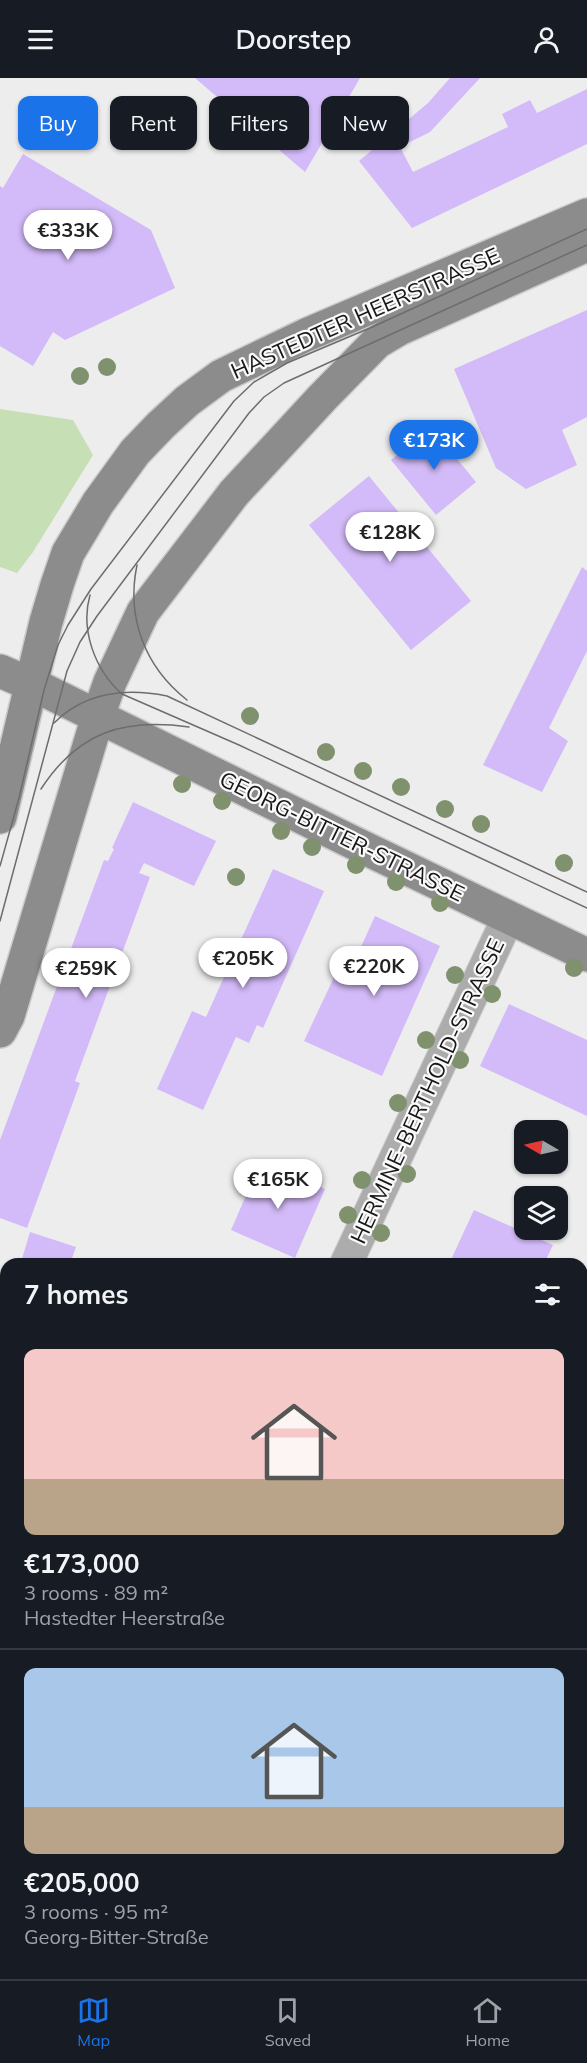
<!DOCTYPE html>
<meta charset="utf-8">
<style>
:root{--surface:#171b24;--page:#20242c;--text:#f1f3f6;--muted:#9ea1a6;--line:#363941;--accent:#1a73e8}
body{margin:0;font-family:Mulish,sans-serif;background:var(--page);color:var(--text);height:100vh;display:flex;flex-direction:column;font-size:22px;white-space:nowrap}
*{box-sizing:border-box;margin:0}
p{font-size:20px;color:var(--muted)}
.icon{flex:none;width:33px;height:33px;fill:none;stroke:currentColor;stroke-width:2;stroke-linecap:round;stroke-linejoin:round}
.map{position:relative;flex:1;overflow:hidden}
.sheet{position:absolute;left:0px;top:1180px;width:588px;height:722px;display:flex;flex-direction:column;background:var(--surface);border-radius:18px 18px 0 0;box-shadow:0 2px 4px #0004}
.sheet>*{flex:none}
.top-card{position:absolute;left:18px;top:18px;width:552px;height:54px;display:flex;gap:12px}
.needle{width:39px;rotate:279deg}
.controls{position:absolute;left:514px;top:1042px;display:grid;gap:12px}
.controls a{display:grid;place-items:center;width:54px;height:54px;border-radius:12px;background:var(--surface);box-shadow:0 2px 4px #0004;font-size:30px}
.price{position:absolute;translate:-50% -51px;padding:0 14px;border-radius:21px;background:#fff;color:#222;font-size:20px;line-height:39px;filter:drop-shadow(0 2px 3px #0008)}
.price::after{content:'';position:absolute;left:50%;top:36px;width:18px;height:14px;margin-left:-9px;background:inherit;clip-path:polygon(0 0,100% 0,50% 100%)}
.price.active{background:var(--accent);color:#fff}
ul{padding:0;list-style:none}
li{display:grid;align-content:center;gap:12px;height:318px;padding:0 24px}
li+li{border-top:2px solid var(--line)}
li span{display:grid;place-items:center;height:186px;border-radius:12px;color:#555}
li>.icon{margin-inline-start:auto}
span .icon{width:108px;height:108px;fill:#fffc;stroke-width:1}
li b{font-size:26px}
h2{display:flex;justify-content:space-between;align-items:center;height:72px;padding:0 24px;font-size:26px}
.chip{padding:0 21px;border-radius:12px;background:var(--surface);box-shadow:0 2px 4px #0004;font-size:21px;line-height:54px}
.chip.active{background:var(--accent);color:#fff}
header{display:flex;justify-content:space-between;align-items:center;height:78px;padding:0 24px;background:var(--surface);font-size:27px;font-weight:600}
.dock{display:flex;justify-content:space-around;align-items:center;height:84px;border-top:2px solid var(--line);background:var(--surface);font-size:16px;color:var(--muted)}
.dock a{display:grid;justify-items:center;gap:3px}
.dock .active{color:var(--accent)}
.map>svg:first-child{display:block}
.green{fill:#c6dfb4}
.building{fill:#d3baf8}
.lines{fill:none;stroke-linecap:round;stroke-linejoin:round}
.lane-casing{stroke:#cbcbcc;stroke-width:18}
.street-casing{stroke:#cbcbcc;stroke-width:34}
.secondary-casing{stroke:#cbcbcc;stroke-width:36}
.lane{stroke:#acacac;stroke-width:15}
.street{stroke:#acacac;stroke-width:32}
.secondary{stroke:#8d8c8c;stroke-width:33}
.tram{stroke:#6d6d6e;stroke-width:1.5}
.tree{fill:#80916d}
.labels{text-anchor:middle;stroke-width:4.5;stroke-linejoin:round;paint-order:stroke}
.street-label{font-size:22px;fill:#171717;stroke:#fafafb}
</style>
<header><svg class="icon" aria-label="menu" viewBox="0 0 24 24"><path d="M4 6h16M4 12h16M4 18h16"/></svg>Doorstep<svg class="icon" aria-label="person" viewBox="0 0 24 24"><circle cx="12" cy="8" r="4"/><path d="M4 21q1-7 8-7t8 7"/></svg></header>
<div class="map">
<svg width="587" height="1901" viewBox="0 0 587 1901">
<rect width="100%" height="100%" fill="#ededee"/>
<path class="green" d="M 0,331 L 73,342 L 93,377 L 33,474 L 17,495 L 0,489 Z"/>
<g class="building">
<path d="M 195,0 L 360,0 L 305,94 Z"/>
<path d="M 450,0 L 480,0 L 430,54 L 400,69 L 413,94 L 508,49 L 502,36 L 530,22 L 537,35 L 587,11 L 587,66 L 412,150 L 359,83 L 428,25 Z"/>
<path d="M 23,76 L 151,152 L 175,210 L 65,262 L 53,254 L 33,288 L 0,268 L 0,108 L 3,110 Z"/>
<path d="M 587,232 L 587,339 L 562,352 L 577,387 L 526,411 L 496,390 L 454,291 Z"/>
<path d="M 431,349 L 476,404 L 436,437 L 391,382 Z"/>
<path d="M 369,398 L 471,523 L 411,572 L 309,447 Z"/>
<path d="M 582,489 L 587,493 L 587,573 L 549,650 L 568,663 L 542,714 L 483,687 Z"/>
<path d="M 133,724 L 216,763 L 194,808 L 144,785 L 139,795 L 150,799 L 75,1003 L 80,1005 L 27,1150 L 0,1140 L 0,1062 L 104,782 L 108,783 L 114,771 L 112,770 Z"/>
<path d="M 273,791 L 324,813 L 263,950 L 257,947 L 249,965 L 236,959 L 203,1032 L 157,1011 L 192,933 L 206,939 Z"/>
<path d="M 375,838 L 440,868 L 382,998 L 304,963 L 336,895 L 347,900 Z"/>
<path d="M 509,926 L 587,962 L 587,1038 L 480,988 Z"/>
<path d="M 261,1083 L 325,1111 L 295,1180 L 231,1152 Z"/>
<path d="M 474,1132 L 553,1167 L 544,1186 L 449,1186 Z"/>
<path d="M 30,1154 L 76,1169 L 70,1186 L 28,1186 L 21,1184 Z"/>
<path d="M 0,1207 L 6,1209 L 6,1219 L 0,1237 Z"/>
<path d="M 0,1261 L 6,1263 L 6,1283 L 0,1281 Z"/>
<path d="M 587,1537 L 587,1680 L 582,1691 L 582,1548 Z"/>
<path d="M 0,1611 L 6,1614 L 6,1752 L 0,1751 Z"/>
<path d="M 582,1786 L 587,1789 L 587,1818 L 582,1816 Z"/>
<path d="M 582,1824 L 587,1826 L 587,1901 L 580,1901 L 569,1896 L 582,1896 Z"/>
<path d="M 65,1896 L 92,1896 L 102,1901 L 62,1901 Z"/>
<path d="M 213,1896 L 299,1896 L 309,1901 L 210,1901 Z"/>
</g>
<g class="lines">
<defs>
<path id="lane" d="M 582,1354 L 587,1356"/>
<g id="street">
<path d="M 346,1186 L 508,840"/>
<path d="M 582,1753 L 587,1755"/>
<path d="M 0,1803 L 6,1804"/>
<path d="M 39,1901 L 42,1896"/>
</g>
<g id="secondary">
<path d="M 0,593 L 44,612 L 350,763 L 587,877"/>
<path d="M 0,739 L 46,544 L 57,507 L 68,475 L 98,425 L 135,374 L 161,347 L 187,323 L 221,298 L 306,257 L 587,137"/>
<path d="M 0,953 L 8,938 L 98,638 L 110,604 L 143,534 L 234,415 L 323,319 L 377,264 L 399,251 L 587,167"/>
</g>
</defs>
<use href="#lane" class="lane-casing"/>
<use href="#street" class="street-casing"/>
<use href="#secondary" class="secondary-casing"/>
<use href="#lane" class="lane"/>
<use href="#street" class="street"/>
<use href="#secondary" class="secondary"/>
<g class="tram">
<path d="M 137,487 C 126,540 145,589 187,622"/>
<path d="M 90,517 C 80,552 95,592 122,616 L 239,667 L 587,830"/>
<path d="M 54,645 C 85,614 127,610 167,618 L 587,814"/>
<path d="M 41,711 C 78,654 123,640 189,649"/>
<path d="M 0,788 L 19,720 L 44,612 L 58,567 L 68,547 L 91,511 L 234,323 L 254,304 L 287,285 L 370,250 L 587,151"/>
<path d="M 0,843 L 67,593 L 80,564 L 97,538 L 249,335 L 264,319 L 284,305 L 587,167"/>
</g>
</g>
<g class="tree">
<circle cx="107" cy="289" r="9"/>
<circle cx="80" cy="298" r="9"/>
<circle cx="250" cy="638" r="9"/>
<circle cx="326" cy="674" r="9"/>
<circle cx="363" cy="693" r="9"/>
<circle cx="182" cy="706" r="9"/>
<circle cx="401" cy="709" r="9"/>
<circle cx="222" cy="723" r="9"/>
<circle cx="445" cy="731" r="9"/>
<circle cx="481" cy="746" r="9"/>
<circle cx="281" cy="753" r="9"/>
<circle cx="312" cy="769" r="9"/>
<circle cx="564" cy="785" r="9"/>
<circle cx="356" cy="787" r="9"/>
<circle cx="236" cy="799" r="9"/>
<circle cx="396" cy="804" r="9"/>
<circle cx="440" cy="825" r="9"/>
<circle cx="574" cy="890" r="9"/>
<circle cx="455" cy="897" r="9"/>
<circle cx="492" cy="916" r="9"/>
<circle cx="426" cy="962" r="9"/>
<circle cx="460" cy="982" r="9"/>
<circle cx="398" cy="1025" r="9"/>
<circle cx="407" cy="1096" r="9"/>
<circle cx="362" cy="1102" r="9"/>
<circle cx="348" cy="1137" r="9"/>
<circle cx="381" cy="1155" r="9"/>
</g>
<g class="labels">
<g class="street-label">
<text transform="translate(365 235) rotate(-24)" y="8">HASTEDTER HEERSTRASSE</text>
<text transform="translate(342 758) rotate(26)" y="8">GEORG-BITTER-STRASSE</text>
<text transform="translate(427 1013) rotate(-65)" y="8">HERMINE-BERTHOLD-STRASSE</text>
</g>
</g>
</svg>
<div class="controls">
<a><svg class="needle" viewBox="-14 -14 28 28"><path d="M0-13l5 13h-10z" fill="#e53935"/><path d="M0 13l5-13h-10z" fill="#9ea1a6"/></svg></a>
<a><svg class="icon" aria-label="layers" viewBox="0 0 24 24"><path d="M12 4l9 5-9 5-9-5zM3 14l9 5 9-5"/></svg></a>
</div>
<b class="price" style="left:68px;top:183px">€333K</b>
<b class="price active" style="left:434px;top:393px">€173K</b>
<b class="price" style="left:390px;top:485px">€128K</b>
<b class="price" style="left:243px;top:911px">€205K</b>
<b class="price" style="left:374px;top:919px">€220K</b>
<b class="price" style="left:86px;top:921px">€259K</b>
<b class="price" style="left:278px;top:1132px">€165K</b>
<div class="top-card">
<a class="chip active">Buy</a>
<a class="chip">Rent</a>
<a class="chip">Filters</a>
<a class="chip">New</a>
</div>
<section class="sheet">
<h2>7 homes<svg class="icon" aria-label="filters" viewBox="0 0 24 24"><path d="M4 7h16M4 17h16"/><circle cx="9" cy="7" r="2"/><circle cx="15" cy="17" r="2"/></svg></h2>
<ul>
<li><span style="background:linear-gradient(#f6c9c9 70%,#b9a48a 0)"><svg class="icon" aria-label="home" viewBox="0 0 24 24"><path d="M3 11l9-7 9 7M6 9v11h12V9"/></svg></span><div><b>€173,000</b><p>3 rooms · 89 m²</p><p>Hastedter Heerstraße</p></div></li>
<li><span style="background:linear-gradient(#a9c7e8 75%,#b9a48a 0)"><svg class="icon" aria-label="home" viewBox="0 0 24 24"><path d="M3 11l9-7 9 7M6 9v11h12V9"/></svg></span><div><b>€205,000</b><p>3 rooms · 95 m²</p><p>Georg-Bitter-Straße</p></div></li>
</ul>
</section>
</div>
<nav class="dock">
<a class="active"><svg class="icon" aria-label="map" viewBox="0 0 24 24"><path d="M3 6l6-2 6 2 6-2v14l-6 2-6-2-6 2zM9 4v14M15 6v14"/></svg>Map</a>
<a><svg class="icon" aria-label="saved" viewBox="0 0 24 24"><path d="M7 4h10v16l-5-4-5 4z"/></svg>Saved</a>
<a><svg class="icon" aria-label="home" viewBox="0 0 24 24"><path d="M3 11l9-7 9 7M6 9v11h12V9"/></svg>Home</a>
</nav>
